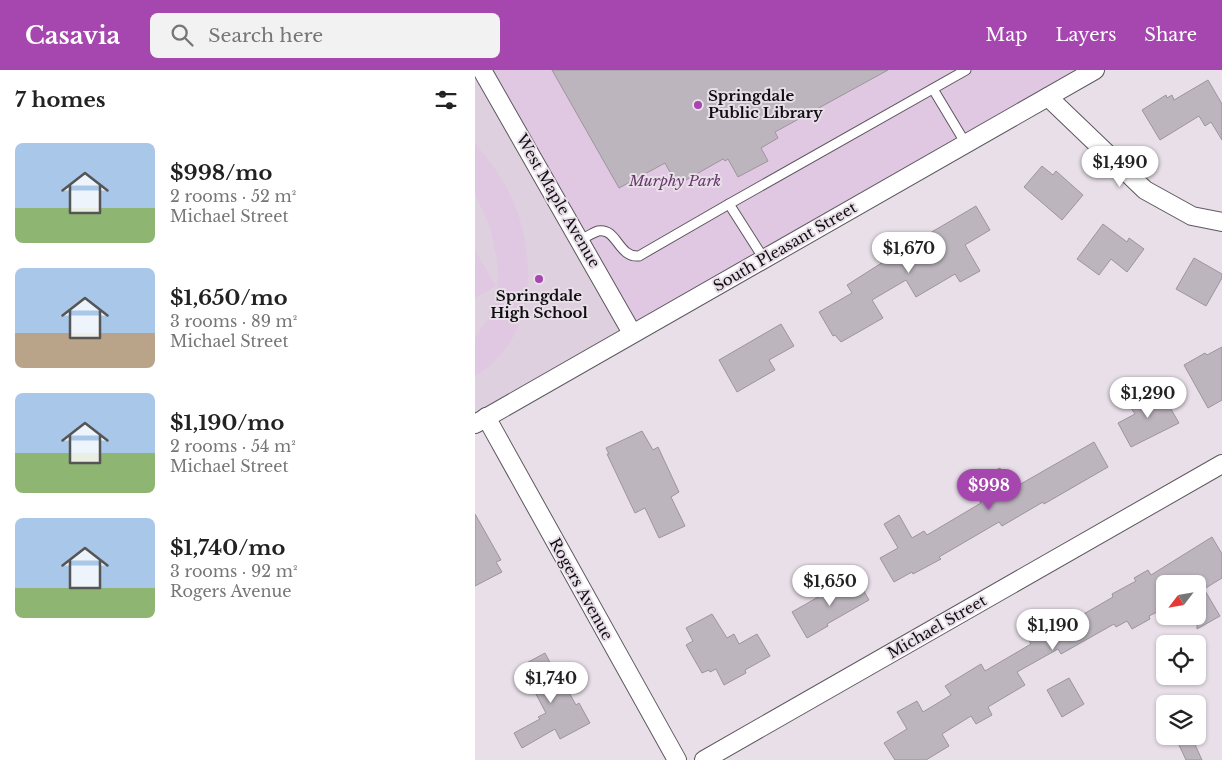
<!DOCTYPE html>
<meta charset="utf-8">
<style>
:root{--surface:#fff;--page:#f2f2f2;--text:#222;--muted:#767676;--accent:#a647b0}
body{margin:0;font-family:"Libre Baskerville",serif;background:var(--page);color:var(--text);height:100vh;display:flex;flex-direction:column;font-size:19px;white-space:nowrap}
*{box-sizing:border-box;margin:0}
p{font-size:16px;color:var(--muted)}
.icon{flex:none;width:28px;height:28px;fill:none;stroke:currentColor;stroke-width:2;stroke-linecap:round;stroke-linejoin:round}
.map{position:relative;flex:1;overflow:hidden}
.side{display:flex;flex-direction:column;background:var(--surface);width:475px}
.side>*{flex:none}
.needle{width:32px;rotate:239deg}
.tools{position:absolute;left:681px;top:505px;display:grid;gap:10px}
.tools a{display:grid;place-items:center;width:50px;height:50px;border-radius:8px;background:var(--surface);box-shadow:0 1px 4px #0004;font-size:25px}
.price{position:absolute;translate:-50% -42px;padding:0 11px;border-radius:18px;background:#fff;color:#222;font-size:16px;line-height:32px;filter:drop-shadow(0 1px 2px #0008)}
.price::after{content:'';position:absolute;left:50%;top:30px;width:15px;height:11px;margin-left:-8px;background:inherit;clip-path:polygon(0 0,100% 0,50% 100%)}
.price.selected{background:var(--accent);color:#fff}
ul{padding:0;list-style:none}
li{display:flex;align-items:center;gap:15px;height:125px;padding:0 15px}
li span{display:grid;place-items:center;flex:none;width:140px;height:100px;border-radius:8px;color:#555}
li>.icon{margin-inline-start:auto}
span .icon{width:60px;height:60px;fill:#fffc;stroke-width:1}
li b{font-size:21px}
h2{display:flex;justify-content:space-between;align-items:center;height:60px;padding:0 15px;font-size:21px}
header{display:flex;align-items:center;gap:30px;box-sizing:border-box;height:70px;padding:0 25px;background:var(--accent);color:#fff}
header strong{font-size:24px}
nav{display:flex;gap:28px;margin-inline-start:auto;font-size:18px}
.search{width:350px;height:45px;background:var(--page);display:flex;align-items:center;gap:12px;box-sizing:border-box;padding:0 18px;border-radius:8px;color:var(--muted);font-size:19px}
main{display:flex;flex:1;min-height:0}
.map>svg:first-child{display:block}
.built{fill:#ded0df}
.green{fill:#e0c8e2}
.building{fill:#bdb5be;stroke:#9d949d}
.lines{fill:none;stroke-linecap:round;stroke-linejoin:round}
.lane-casing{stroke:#5e575f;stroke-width:11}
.street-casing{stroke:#5e575f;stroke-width:20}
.lane{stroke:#fff;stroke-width:9}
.street{stroke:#fff;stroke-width:18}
.poi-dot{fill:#a647b0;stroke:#e8dfe8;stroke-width:2}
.labels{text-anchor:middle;stroke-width:4;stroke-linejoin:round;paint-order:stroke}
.poi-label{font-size:15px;font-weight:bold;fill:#110e11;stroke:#e8dfe8;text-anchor:start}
.park-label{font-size:15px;font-style:italic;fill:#68396d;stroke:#e8dfe8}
.street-label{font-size:15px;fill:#110e11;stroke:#e8dfe8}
</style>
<header>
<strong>Casavia</strong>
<div class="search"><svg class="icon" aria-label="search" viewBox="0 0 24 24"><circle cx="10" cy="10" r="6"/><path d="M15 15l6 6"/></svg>Search here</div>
<nav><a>Map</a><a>Layers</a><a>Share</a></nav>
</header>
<main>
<section class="side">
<h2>7 homes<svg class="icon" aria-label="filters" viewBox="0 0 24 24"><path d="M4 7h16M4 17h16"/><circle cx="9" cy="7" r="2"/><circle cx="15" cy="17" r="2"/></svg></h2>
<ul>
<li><span style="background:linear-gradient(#a9c7e8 65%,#8fb573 0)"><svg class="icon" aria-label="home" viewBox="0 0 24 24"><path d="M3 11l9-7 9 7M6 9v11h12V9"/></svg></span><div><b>$998/mo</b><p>2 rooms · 52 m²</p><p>Michael Street</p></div></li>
<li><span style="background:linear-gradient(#a9c7e8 65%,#b9a48a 0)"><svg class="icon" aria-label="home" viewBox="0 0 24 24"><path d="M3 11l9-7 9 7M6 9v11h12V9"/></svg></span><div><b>$1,650/mo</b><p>3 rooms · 89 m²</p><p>Michael Street</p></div></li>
<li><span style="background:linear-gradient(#a9c7e8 60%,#8fb573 0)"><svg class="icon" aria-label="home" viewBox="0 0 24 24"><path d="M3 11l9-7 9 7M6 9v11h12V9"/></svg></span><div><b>$1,190/mo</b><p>2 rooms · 54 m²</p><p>Michael Street</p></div></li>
<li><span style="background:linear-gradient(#a9c7e8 70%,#8fb573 0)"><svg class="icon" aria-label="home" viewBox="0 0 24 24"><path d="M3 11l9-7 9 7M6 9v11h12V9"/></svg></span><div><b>$1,740/mo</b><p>3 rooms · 92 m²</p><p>Rogers Avenue</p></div></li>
</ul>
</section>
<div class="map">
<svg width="747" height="690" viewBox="0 0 747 690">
<rect width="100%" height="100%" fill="#e8dfe8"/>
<path class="built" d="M 0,0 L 157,263 L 0,354 Z"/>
<g class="green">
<path d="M 7,0 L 620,0 L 157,263 Z"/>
<path d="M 0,73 C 12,88 24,103 33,120 C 63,180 65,268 0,306 L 0,267 L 15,246 L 20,232 L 23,206 L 22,190 L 15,157 L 0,124 Z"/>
<path d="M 0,180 L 21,216 L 0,228 Z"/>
</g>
<g class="building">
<path d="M 77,0 L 413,0 L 300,62 L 303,68 L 286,78 L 293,91 L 263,107 L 253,89 L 250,91 L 248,89 L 202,115 L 190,93 L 144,118 Z"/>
<path d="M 733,10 L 747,34 L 747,70 L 736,52 L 730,56 L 724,46 L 685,70 L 667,40 L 691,25 L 692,28 L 697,25 L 699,30 Z"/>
<path d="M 567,96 L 578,105 L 581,101 L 608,125 L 587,150 L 549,117 Z"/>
<path d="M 501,136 L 515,160 L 490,175 L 505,201 L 485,212 L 480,204 L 441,227 L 431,210 L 397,230 L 408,248 L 366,272 L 360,265 L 358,266 L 344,242 L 377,223 L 372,215 L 416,187 L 418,190 L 458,167 L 455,163 Z"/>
<path d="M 628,154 L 652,172 L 654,168 L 669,179 L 652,202 L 636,189 L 624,205 L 602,189 Z"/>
<path d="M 719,188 L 747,204 L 747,208 L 731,236 L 701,219 Z"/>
<path d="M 306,254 L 319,276 L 294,290 L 300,300 L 262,322 L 244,290 Z"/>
<path d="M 747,277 L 747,330 L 733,338 L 709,295 L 730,283 L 732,285 Z"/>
<path d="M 685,320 L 704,353 L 656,377 L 643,353 L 660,344 L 654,335 Z"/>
<path d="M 167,361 L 178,380 L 183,377 L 204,422 L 196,427 L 210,456 L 184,468 L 170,438 L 160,443 L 132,384 L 134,384 L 131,378 Z"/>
<path d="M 619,372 L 633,397 L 569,434 L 568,432 L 527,456 L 524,452 L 464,487 L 466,489 L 438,504 L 437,502 L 419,512 L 405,488 L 423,478 L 409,454 L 424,445 L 437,468 L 449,461 L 452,465 L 506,433 L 499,421 L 514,412 L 511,405 L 525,398 L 537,419 Z"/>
<path d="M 0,444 L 26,490 L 21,492 L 27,502 L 0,516 Z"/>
<path d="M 737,467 L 747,484 L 747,508 L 729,519 L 745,546 L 722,559 L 722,514 L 681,514 L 690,530 L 690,538 L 674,546 L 675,549 L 657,559 L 652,551 L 641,557 L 639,554 L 586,584 L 583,579 L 542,602 L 550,615 L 513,637 L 517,645 L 501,654 L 496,646 L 467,664 L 474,676 L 451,690 L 420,690 L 409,673 L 432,659 L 422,642 L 442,631 L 448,642 L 476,625 L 470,616 L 506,594 L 510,601 L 556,574 L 553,569 L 590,549 L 591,550 L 605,542 L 607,545 L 638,527 L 637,524 L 661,511 L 659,508 L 673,500 L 676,505 Z"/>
<path d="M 380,506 L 394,530 L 352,554 L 353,556 L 332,568 L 317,542 Z"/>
<path d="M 237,544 L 252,568 L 259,564 L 264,574 L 282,564 L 295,586 L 270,600 L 271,603 L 249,615 L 241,599 L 235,602 L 234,600 L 227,603 L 211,575 L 218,571 L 211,558 Z"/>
<path d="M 70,583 L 82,606 L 84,605 L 101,635 L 104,633 L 115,653 L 85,669 L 80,659 L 47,678 L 39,663 L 65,649 L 63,647 L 71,643 L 46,596 Z"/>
<path d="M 594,608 L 609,634 L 587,647 L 572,620 Z"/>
<path d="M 717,668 L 727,690 L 711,690 L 704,675 Z"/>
</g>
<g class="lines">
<defs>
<g id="lane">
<path d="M 458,19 L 491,74"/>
<path d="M 105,170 C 110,168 117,163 123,161 C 142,157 143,188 164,186 L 254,134"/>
<path d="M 289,189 L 254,134 L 491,0"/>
</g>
<g id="street">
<path d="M 7,0 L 157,263"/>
<path d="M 573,27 L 670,120 L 717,146 L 747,152"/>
<path d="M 11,347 L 202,690"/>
<path d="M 0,354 L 620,0"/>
<path d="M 229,690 L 747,394"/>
</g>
</defs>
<use href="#lane" class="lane-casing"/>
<use href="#street" class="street-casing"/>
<use href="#lane" class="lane"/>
<use href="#street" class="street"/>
</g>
<g class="poi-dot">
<circle cx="223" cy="35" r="5"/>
<circle cx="64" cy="209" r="5"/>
</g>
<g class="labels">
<g class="poi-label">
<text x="233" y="31">Springdale<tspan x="233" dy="17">Public Library</tspan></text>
<text x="64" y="231" text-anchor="middle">Springdale<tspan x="64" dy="17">High School</tspan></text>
</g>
<g class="park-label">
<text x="200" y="116">Murphy Park</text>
</g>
<g class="street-label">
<text transform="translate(83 131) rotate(60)" y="5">West Maple Avenue</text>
<text transform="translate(310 177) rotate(-30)" y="5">South Pleasant Street</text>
<text transform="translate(106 519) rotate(61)" y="5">Rogers Avenue</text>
<text transform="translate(462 557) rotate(-30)" y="5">Michael Street</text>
</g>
</g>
</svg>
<div class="tools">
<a><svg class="needle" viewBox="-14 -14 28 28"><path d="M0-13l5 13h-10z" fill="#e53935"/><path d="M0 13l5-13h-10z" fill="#767676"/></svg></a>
<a><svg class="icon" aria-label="locate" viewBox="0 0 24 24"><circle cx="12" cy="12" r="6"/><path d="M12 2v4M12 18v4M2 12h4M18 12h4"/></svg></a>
<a><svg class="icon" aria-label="layers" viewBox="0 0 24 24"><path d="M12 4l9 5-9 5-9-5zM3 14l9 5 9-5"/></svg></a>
</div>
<b class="price" style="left:645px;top:118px">$1,490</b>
<b class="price" style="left:434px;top:204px">$1,670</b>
<b class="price" style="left:673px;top:349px">$1,290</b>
<b class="price selected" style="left:514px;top:441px">$998</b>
<b class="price" style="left:355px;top:537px">$1,650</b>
<b class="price" style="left:578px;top:581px">$1,190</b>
<b class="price" style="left:76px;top:634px">$1,740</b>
</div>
</main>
